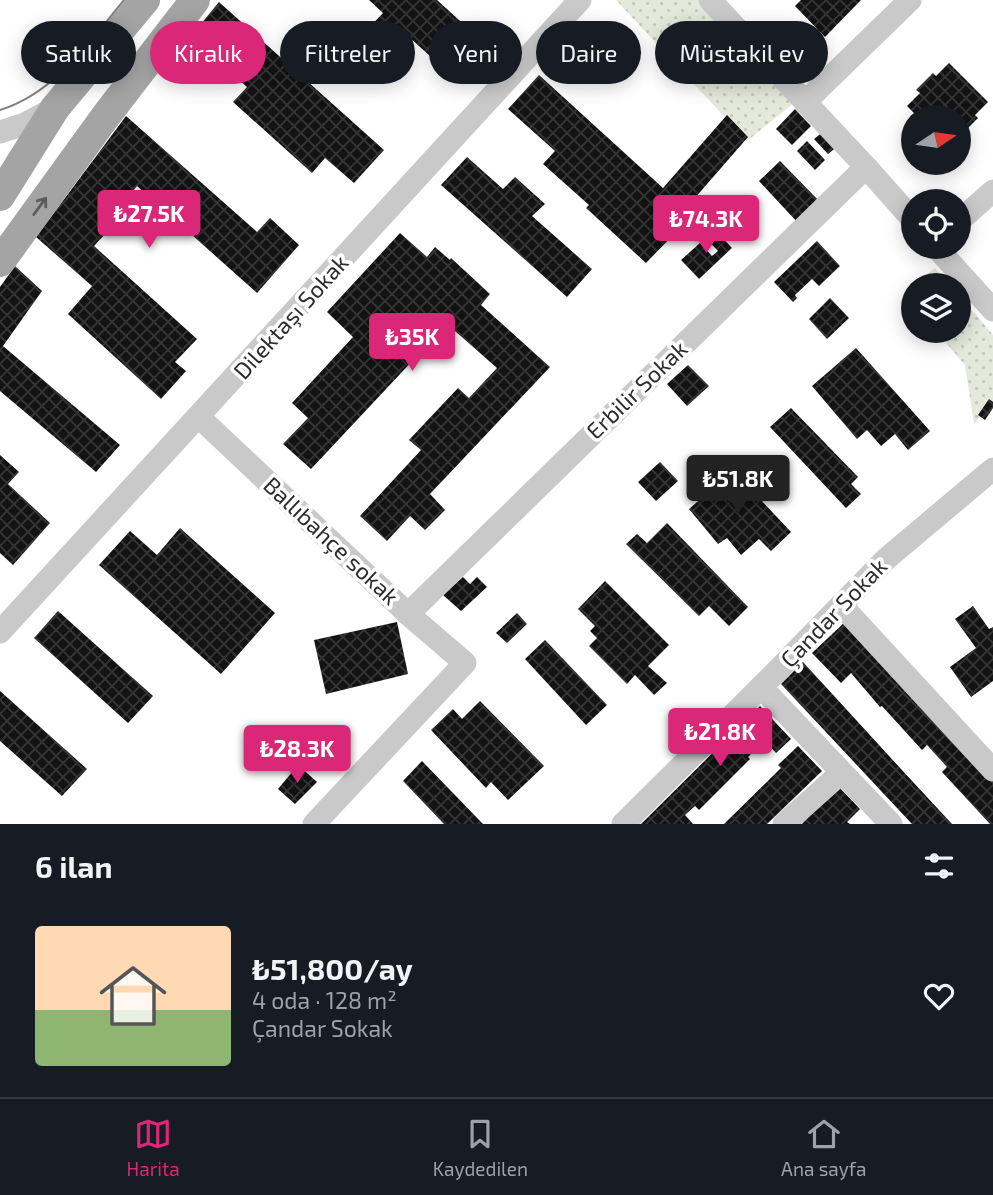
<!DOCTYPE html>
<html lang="tr">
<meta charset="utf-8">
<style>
:root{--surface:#171b24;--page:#20242c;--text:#f1f3f6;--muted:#9ea1a6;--line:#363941;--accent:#db2777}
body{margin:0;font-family:"Exo 2",sans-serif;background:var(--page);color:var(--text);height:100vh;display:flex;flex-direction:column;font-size:26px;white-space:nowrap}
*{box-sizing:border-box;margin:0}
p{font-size:23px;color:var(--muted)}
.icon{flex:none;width:38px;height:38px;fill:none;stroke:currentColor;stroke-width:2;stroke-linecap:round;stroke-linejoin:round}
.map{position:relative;height:824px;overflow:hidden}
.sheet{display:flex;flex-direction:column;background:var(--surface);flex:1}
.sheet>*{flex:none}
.banner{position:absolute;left:21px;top:21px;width:952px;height:63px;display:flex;gap:14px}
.needle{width:46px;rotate:77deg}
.controls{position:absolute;left:901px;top:105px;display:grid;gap:14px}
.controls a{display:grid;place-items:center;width:70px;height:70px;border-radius:50%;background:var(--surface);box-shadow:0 4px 18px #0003;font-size:35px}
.price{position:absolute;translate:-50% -60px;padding:0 16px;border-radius:7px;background:var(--accent);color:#fff;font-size:23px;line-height:46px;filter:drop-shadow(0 2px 4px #0008)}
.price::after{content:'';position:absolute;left:50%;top:42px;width:21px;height:16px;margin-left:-10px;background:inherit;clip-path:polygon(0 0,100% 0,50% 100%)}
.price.on{background:#222;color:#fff}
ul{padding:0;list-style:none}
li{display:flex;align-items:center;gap:21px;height:175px;padding:0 35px}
li span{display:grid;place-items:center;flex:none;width:196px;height:140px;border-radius:7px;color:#555}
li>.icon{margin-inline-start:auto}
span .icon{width:84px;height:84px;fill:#fffc;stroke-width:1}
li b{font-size:30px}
h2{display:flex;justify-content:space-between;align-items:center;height:84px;padding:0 35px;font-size:30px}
.chip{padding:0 24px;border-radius:32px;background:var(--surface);box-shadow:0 4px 18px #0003;font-size:24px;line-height:63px}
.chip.on{background:var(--accent);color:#fff}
.tab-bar{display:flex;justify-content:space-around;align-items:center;height:98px;border-top:2px solid var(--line);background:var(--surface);font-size:19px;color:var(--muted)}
.tab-bar a{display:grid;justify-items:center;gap:4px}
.tab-bar .on{color:var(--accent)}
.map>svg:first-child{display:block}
.park{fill:url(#park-dots)}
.building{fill:url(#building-cross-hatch)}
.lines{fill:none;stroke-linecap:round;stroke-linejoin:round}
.minor{stroke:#c9c9c9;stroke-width:23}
.major{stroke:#a4a4a4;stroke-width:30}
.tram{stroke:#818181;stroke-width:2}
.oneway{stroke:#5c5c5c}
.labels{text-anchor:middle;stroke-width:7;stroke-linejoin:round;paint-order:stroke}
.street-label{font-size:23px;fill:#2c2c2c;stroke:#fff}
</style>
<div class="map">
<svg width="993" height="824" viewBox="0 0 993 824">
<defs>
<pattern id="park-dots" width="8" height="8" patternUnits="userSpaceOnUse" patternTransform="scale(1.75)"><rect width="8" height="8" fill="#e4e9db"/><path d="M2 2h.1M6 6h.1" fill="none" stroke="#c4c8bc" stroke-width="1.8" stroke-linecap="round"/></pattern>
<pattern id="building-cross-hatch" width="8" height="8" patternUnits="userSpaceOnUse" patternTransform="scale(1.75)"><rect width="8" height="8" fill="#131313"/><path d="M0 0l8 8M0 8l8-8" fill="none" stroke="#363636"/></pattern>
</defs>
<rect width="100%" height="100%" fill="#fff"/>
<g class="park">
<path d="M 616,0 L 699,0 L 794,103 L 747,141 Z"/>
<path d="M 935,268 L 950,285 L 914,285 Z"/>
<path d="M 959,295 L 993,335 L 993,405 L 974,424 L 965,365 L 936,331 L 959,331 Z"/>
</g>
<g class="building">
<path d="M 369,0 L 437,0 L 482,41 L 451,75 L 409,37 L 389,58 L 363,34 L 383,13 Z"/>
<path d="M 801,0 L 861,0 L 825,37 L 795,6 Z"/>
<path d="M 219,2 L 384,150 L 354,183 L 325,158 L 312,173 L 233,102 L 247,87 L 191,36 Z"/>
<path d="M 949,63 L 988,102 L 975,115 L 978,118 L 961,135 L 959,133 L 959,117 L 918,117 L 907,106 L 920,93 L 916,90 L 933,73 L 936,76 Z"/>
<path d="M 539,75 L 663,188 L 727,115 L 748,137 L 674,222 L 680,228 L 646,263 L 586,208 L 589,205 L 543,164 L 555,151 L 508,109 Z"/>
<path d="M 795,109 L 811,126 L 792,145 L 776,129 Z"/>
<path d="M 126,116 L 257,232 L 270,218 L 299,245 L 257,293 L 137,186 L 124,202 L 129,208 L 94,246 L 197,339 L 175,362 L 186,371 L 161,399 L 68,314 L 92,286 L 36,237 Z"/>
<path d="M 824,131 L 838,146 L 828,154 L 814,139 Z"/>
<path d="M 807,141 L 825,160 L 815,170 L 797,151 Z"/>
<path d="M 467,157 L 503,189 L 515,177 L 545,204 L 532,216 L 592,269 L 567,297 L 441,185 Z"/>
<path d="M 780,161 L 821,203 L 799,224 L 759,181 Z"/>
<path d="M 714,229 L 732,248 L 699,279 L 681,260 L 700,243 L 712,256 L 718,251 L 705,237 Z"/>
<path d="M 400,233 L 427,257 L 435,247 L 450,260 L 451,258 L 490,294 L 481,305 L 550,367 L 430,494 L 445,510 L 425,530 L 410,516 L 387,541 L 360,516 L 421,450 L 409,440 L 458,388 L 469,398 L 497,368 L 447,324 L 311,469 L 283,444 L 308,418 L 292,403 L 353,337 L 327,312 Z"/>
<path d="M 817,241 L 840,266 L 819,286 L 812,279 L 795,295 L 797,298 L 793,302 L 774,282 Z"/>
<path d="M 15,266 L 42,291 L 3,346 L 120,445 L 96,472 L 0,391 L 0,287 Z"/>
<path d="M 830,298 L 849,318 L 827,339 L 809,319 Z"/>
<path d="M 856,348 L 930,431 L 908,450 L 895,434 L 881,446 L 867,430 L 857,439 L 812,386 Z"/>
<path d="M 688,365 L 709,386 L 687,406 L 667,384 Z"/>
<path d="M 989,399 L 993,402 L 993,408 L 985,420 L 978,415 Z"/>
<path d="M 791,408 L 858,477 L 851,484 L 861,494 L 846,508 L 770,427 Z"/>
<path d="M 0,455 L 19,472 L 8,484 L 50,523 L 13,565 L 0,553 Z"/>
<path d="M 660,462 L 678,481 L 656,501 L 638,482 Z"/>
<path d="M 729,466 L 791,532 L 771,551 L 759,539 L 741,555 L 727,538 L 718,544 L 689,509 L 712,489 L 709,485 Z"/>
<path d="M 667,523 L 748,607 L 729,626 L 709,606 L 699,616 L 626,544 L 637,534 L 647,543 Z"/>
<path d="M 180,528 L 275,613 L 221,674 L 99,565 L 130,531 L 157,555 Z"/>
<path d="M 463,577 L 470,584 L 477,577 L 487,587 L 461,611 L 443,595 Z"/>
<path d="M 605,581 L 669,645 L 648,666 L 667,683 L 654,695 L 635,675 L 627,684 L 589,646 L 597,638 L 590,631 L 595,626 L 578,609 Z"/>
<path d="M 973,606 L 989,629 L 993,627 L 993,681 L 971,697 L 950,667 L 976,648 L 955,619 Z"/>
<path d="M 58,611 L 153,696 L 128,723 L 34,638 Z"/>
<path d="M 517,613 L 527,624 L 507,643 L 496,633 Z"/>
<path d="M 846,621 L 993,781 L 993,824 L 990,824 L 942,772 L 947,767 L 927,745 L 922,750 L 882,706 L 880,707 L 851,673 L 841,683 L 812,653 Z"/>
<path d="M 397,622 L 408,674 L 326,694 L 314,640 Z"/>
<path d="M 545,640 L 607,705 L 586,725 L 525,659 Z"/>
<path d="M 803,662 L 901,769 L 952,824 L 912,824 L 781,684 Z"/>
<path d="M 0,691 L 87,769 L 62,796 L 0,741 Z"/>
<path d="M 480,701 L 544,766 L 508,800 L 491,782 L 486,788 L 431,730 L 453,709 L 462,719 Z"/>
<path d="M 760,706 L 791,739 L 776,753 L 767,743 L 762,747 L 760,745 L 748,757 L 750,759 L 699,810 L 695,806 L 685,815 L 693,824 L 641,824 Z"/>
<path d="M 798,746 L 822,771 L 767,824 L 724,824 L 781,768 L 778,765 Z"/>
<path d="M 422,761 L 483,824 L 444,824 L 403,781 Z"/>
<path d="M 298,765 L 317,782 L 295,804 L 278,789 Z"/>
<path d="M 838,786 L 860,809 L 847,822 L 850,824 L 802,824 Z"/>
</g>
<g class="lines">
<g class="minor">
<path d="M 710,0 L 866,167 L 914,221"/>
<path d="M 805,102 L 910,0"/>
<path d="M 0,132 L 25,124 L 55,108"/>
<path d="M 959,221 L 993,191"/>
<path d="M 936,247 L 993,310"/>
<path d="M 199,417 L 408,614 L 465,663 L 314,824"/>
<path d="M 841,605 L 993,770"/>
<path d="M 408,614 L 866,167"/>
<path d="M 0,632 L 580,0"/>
<path d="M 761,687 L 891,824"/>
<path d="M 623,824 L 776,672 L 886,559 L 993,469"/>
<path d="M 784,824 L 841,773"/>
</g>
<g class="major">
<path d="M 0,196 L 55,108 L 145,0"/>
<path d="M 0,262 L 105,117 L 195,0"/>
</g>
<path class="tram" d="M 0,110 C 55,93 89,42 124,0"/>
</g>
<defs><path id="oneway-shaft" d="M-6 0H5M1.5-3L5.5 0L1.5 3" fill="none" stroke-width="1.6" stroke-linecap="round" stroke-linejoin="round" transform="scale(1.75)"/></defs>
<use class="oneway" href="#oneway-shaft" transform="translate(40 206) rotate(-54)"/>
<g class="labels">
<g class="street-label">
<text transform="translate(291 317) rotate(-48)" y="8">Dilektaşı Sokak</text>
<text transform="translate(637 390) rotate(-44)" y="8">Erbilir Sokak</text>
<text transform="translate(331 541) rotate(43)" y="8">Ballıbahçe sokak</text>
<text transform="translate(834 613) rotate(-46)" y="8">Çandar Sokak</text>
</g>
</g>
</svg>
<div class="controls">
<a><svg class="needle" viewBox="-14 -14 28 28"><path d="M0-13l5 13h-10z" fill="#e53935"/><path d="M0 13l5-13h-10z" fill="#9ea1a6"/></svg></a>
<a><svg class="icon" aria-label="locate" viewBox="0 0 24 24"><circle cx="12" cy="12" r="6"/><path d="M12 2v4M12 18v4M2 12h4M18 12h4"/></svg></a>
<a><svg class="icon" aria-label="layers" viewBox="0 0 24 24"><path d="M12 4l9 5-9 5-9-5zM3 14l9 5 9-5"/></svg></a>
</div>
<b class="price" style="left:149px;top:250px">₺27.5K</b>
<b class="price" style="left:706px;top:255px">₺74.3K</b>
<b class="price" style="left:412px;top:373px">₺35K</b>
<b class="price on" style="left:738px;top:515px">₺51.8K</b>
<b class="price" style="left:720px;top:768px">₺21.8K</b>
<b class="price" style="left:297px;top:785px">₺28.3K</b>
<div class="banner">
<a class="chip">Satılık</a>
<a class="chip on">Kiralık</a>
<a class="chip">Filtreler</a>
<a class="chip">Yeni</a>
<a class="chip">Daire</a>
<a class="chip">Müstakil ev</a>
</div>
</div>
<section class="sheet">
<h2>6 ilan<svg class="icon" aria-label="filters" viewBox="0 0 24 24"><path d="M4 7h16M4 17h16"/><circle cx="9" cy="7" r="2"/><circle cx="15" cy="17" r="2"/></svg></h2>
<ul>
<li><span style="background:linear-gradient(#ffd9b3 60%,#8fb573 0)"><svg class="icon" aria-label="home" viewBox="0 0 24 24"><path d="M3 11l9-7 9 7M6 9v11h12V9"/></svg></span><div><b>₺51,800/ay</b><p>4 oda · 128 m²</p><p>Çandar Sokak</p></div><svg class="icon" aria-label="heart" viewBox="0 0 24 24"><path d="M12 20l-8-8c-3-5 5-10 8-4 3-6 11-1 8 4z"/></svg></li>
</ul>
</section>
<nav class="tab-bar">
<a class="on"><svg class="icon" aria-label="map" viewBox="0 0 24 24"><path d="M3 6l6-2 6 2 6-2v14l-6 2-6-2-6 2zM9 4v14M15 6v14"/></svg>Harita</a>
<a><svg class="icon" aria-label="saved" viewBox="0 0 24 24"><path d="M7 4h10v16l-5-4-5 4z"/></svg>Kaydedilen</a>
<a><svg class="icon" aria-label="home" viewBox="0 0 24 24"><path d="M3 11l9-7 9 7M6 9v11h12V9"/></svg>Ana sayfa</a>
</nav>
